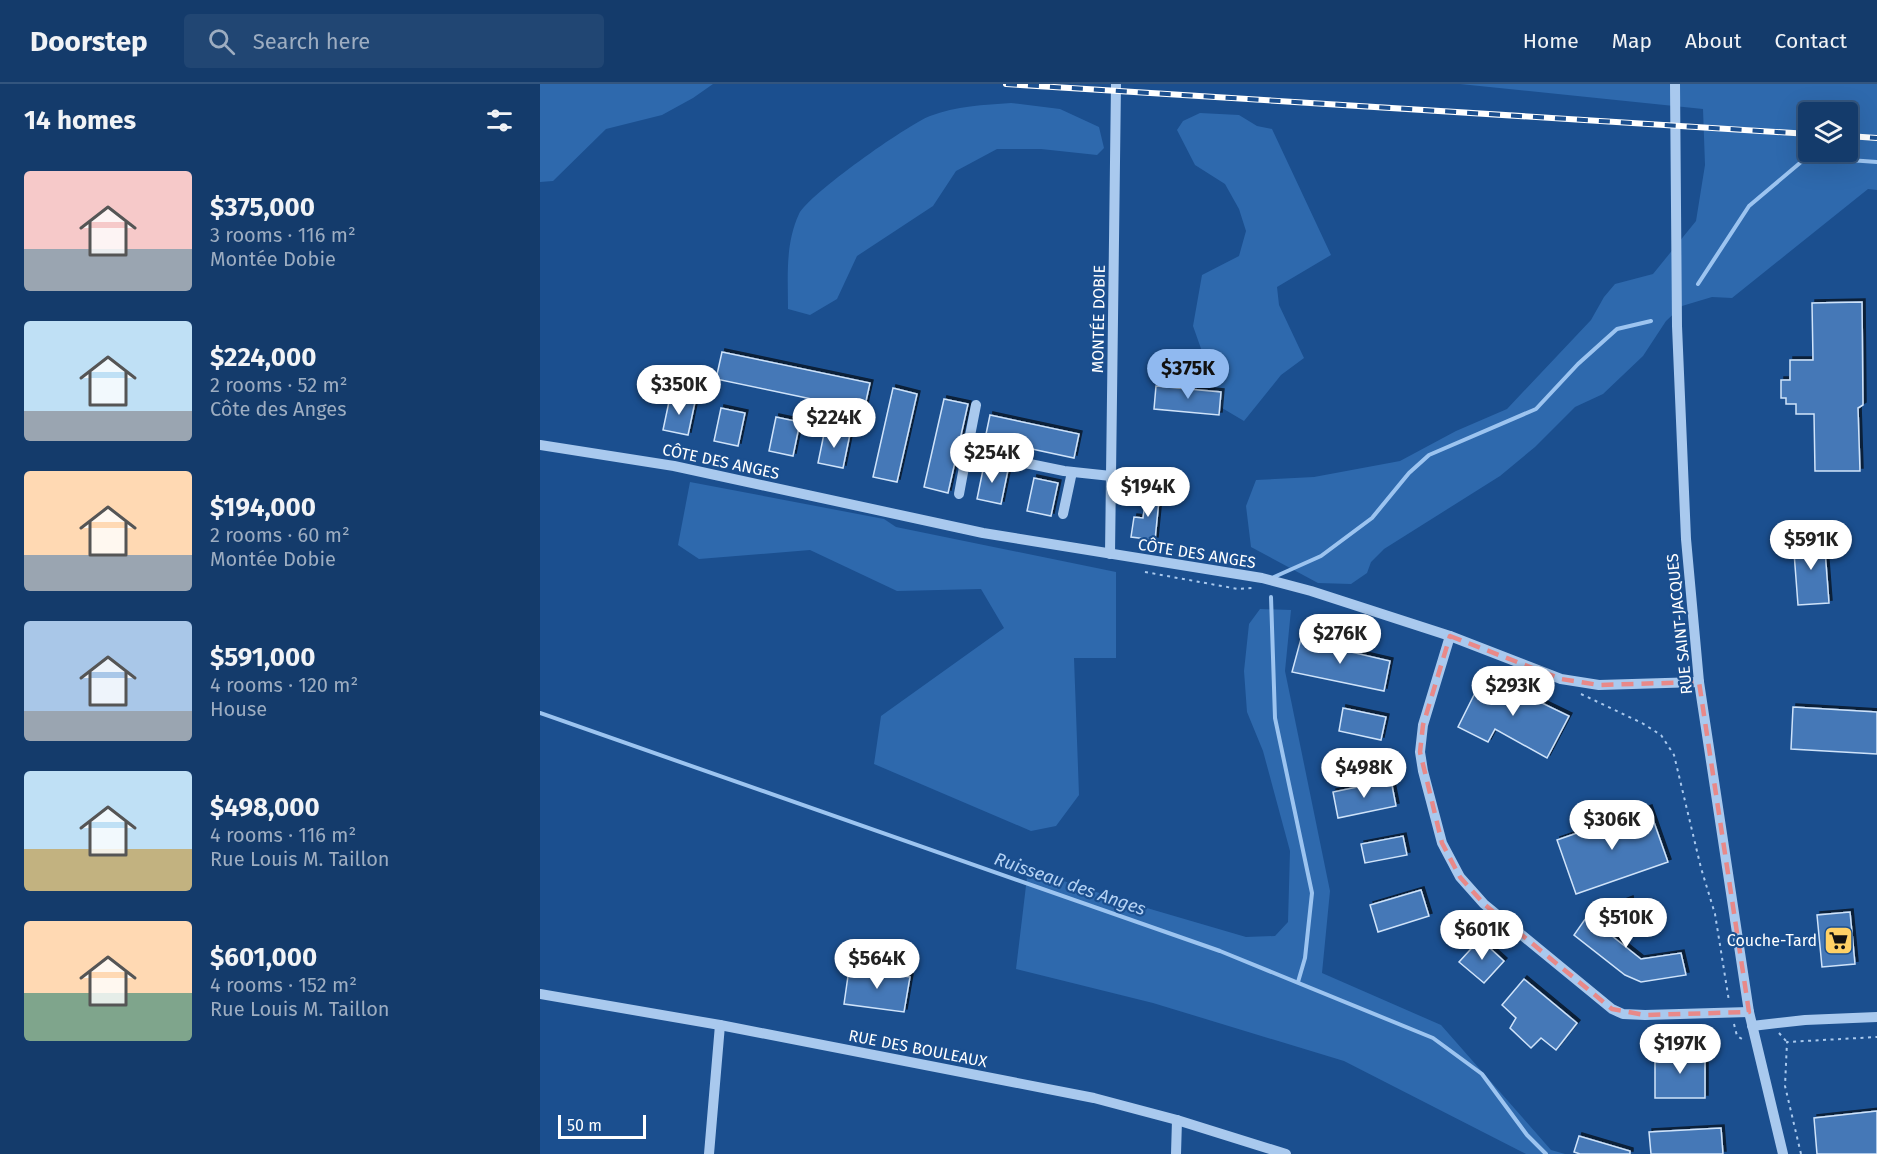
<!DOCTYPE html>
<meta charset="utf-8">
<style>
:root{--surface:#143b6b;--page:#214673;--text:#f1f3f6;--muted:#9dadc1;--line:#33557e;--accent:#90b9f0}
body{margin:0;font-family:"Fira Sans",sans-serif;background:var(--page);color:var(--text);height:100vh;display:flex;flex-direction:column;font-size:22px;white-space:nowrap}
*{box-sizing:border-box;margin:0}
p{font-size:20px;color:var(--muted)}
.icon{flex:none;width:33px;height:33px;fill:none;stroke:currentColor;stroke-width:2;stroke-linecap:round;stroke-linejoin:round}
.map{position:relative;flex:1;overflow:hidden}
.drawer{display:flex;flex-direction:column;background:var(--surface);width:540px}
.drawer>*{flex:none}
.tools{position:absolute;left:1258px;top:18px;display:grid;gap:12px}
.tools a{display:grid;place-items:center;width:60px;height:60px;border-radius:6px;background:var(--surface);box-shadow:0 6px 24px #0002,0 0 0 2px var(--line);font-size:30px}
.scale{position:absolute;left:18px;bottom:15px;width:88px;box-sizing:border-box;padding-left:6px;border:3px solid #fff;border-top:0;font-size:16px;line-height:21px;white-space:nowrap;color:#fff;-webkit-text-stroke:4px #1b4f8f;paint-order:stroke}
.price{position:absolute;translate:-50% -51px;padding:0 14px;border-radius:21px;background:#fff;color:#222;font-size:20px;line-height:39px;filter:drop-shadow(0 2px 3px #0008)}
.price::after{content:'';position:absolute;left:50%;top:36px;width:18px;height:14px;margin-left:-9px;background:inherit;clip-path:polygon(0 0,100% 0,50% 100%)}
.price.current{background:var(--accent);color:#111}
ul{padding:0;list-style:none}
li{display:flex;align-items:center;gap:18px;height:150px;padding:0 24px}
li span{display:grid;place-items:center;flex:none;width:168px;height:120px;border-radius:6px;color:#555}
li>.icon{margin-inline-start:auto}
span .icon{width:72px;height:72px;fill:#fffc;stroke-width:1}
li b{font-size:26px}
h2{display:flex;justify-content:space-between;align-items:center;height:72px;padding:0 24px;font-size:26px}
header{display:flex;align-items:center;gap:36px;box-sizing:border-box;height:84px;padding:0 30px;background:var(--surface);border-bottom:2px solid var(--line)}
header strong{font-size:28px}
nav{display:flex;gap:33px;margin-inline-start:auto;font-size:21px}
.search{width:420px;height:54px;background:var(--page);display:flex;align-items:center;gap:15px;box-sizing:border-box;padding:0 21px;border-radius:6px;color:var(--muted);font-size:22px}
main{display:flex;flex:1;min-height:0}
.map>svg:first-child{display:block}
.green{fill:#2e69ad;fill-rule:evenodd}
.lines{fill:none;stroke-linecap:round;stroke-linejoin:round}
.stream{stroke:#9cc4f0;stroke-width:4}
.building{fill:#4478b7;stroke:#cfe3fa;stroke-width:1.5;filter:url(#shadow)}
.path{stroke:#a9c9ee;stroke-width:2;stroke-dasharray:3 4.5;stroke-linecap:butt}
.minor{stroke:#a9c9ee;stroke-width:10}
.rail-casing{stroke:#fff;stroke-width:6}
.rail{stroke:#1b4f8f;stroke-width:4;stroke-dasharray:11;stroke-linecap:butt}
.marked{fill:none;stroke:#e88989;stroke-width:4.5;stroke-dasharray:12 8;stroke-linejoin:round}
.labels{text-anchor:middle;stroke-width:4.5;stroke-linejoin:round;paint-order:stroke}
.street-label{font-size:16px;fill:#fff;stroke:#1b4f8f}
.poi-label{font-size:16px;fill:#fff;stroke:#1b4f8f;text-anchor:end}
.water-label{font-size:18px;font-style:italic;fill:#b5d3f5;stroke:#1b4f8f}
</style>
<header>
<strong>Doorstep</strong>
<div class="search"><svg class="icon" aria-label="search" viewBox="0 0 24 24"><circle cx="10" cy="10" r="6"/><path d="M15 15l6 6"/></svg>Search here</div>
<nav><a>Home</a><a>Map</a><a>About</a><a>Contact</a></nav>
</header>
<main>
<section class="drawer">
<h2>14 homes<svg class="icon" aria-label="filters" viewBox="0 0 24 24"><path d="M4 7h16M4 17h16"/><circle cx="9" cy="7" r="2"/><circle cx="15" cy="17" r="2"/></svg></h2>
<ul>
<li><span style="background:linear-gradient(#f6c9c9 65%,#9aa5b1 0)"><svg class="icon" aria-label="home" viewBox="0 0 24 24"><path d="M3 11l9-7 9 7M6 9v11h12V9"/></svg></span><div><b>$375,000</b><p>3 rooms · 116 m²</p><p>Montée Dobie</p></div></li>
<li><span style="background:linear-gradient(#bfe0f5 75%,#9aa5b1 0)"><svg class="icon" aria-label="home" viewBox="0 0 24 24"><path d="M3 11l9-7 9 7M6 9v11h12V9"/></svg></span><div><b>$224,000</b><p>2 rooms · 52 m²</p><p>Côte des Anges</p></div></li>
<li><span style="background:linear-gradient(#ffd9b3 70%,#9aa5b1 0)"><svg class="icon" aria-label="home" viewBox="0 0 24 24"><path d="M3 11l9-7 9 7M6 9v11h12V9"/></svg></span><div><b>$194,000</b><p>2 rooms · 60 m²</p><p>Montée Dobie</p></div></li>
<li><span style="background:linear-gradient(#a9c7e8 75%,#9aa5b1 0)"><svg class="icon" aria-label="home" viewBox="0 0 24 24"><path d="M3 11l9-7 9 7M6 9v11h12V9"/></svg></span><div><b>$591,000</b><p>4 rooms · 120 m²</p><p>House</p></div></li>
<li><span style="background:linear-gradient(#bfe0f5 65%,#c2b280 0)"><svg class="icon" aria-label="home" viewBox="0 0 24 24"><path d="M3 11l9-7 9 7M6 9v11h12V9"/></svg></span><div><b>$498,000</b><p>4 rooms · 116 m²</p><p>Rue Louis M. Taillon</p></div></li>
<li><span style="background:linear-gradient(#ffd9b3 60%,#7fa58c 0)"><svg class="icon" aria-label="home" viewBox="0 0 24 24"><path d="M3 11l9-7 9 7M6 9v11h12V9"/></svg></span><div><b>$601,000</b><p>4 rooms · 152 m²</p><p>Rue Louis M. Taillon</p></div></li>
</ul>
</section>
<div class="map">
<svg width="1337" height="1070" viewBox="0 0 1337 1070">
<defs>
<filter id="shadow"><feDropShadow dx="3" dy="-3" stdDeviation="0" flood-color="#0009"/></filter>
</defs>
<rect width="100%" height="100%" fill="#1b4f8f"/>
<g class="green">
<path d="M 0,0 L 173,0 L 153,14 L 122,31 L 66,45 L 13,97 L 0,98 Z"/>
<path d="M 920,0 L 1337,0 L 1337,106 L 1328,105 L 1192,214 L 1172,213 L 1142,222 L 1126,237 L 1103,272 L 1063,310 L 1035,323 L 995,363 L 960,392 L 844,465 L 831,478 L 827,489 L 811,500 L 778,499 L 711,463 L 706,422 L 716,396 L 774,393 L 860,377 L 916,347 L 967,325 L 1051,236 L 1064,213 L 1075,200 L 1113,190 L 1156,137 L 1165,81 L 1163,25 ZM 1269,28 L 1308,28 L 1308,68 L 1269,68 Z"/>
<path d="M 471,19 L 520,25 L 559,43 L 564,64 L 557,71 L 501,65 L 457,65 L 416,87 L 393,122 L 317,172 L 297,215 L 270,231 L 248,225 C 248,193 245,160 259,130 C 269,110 367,41 390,32 C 416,22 444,21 471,19 Z"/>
<path d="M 660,29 L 699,31 L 717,42 L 732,45 L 791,171 L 737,203 L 739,221 L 764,274 L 741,291 L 704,337 L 682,324 L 653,242 L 662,191 L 699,172 L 706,147 L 699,125 L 685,100 L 655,81 L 637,46 L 643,37 Z"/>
<path d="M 150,398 L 344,435 L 356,443 L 576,488 L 576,574 L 534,574 L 539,711 L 516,742 L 491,747 L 334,680 L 341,632 L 464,544 L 441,505 L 357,507 L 270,466 L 159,475 L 138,461 Z"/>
<path d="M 720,525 L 751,526 L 745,587 L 790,807 L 782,889 L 901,941 L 1011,1066 L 1025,1070 L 986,1070 L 804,977 L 613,919 L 476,885 L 488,785 L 583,817 L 706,853 L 735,852 L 748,838 L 750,767 L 723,667 L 707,628 L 704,587 L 709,540 Z"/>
</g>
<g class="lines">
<g class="stream">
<path d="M 1158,200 L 1209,122 L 1267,73 L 1337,78"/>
<path d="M 734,493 L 781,472 L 832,434 L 869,389 L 889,371 L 996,325 L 1038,280 L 1077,245 L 1111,237"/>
<path d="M 731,513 L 735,634 L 772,809 L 765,874 L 758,898"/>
<path d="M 0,629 L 680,867 L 893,954 L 942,990 L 987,1051 L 1006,1070"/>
</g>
</g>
<g class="building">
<path d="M 1322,218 L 1323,321 L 1318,324 L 1320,387 L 1275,387 L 1274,330 L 1256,330 L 1256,320 L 1246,320 L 1246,314 L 1241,314 L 1241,296 L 1250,296 L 1250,276 L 1273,276 L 1272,219 Z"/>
<path d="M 182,268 L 330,299 L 324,326 L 176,295 Z"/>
<path d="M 616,302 L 681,308 L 679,331 L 614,325 Z"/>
<path d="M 353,304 L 377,310 L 357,398 L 333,393 Z"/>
<path d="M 130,313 L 155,318 L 148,351 L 123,346 Z"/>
<path d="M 404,315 L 428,320 L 408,409 L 384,403 Z"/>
<path d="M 181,324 L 205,329 L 198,362 L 174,357 Z"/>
<path d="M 450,331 L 539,350 L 534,374 L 445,355 Z"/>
<path d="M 236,333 L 260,338 L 253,372 L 229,367 Z"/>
<path d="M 285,345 L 310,350 L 303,384 L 278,379 Z"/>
<path d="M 444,381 L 468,386 L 461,420 L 437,415 Z"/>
<path d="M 494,394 L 518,399 L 511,432 L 487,427 Z"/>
<path d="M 607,405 L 620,406 L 615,456 L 591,453 L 594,433 L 603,434 Z"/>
<path d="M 1284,453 L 1289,519 L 1258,521 L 1253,455 Z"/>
<path d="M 762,551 L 777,554 L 776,560 L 850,577 L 844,607 L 752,588 Z"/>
<path d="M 944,591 L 1029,632 L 1007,674 L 955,645 L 948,658 L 918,643 Z"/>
<path d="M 1253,623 L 1337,628 L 1337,670 L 1251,665 Z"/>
<path d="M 803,624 L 846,633 L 841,656 L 799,647 Z"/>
<path d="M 851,696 L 856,722 L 798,734 L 793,708 Z"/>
<path d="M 1109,724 L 1128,778 L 1036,810 L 1017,756 Z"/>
<path d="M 863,752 L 867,771 L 825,779 L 821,760 Z"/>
<path d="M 881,806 L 889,832 L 838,848 L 830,821 Z"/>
<path d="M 1090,815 L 1092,826 L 1057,840 L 1101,875 L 1141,869 L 1146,891 L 1101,898 L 1085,891 L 1034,851 L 1048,831 Z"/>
<path d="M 1310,828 L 1315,880 L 1282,883 L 1277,831 Z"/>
<path d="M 940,855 L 964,877 L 944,899 L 919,878 Z"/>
<path d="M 309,885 L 370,893 L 364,928 L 304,920 Z"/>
<path d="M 984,895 L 1037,939 L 1016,966 L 1001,954 L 991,964 L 970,944 L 976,934 L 962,921 Z"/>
<path d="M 1165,967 L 1165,1014 L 1115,1014 L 1115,968 Z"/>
<path d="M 1337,1027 L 1337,1070 L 1277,1070 L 1274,1034 Z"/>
<path d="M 1181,1044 L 1183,1070 L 1111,1070 L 1109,1048 Z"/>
<path d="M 1039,1052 L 1090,1067 L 1090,1070 L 1040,1070 L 1034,1068 Z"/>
</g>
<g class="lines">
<g class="path">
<path d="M 605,488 L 698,505 L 712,504"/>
<path d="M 1041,610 L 1102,639 L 1121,651 L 1134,671 L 1161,784 L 1175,830 L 1189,917"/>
<path d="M 1194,940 L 1197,952 L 1204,956"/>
<path d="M 1239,949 L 1247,958"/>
<path d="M 1261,1070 L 1245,1002 L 1247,958 L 1337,953"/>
</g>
<g class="minor">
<path d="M 1135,0 L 1137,242 L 1146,455 L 1159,598 L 1209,928 L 1243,1070"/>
<path d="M 436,321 L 427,367 L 524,387 L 571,392"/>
<path d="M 0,361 L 134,382 L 443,449 L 722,494 L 771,507 L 910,552 L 1021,595 L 1059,601 L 1159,598"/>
<path d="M 419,410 L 427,367"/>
<path d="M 523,430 L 532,388"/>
<path d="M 570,470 L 576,0"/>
<path d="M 910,552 L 883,641 L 880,668 L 883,687 L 902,759 L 920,793 L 944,820 L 1072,925 L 1083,930 L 1105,931 L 1209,928"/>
<path d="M 0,910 L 180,941 L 554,1014 L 637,1036 L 746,1070"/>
<path d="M 1212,942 L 1265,936 L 1337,933"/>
<path d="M 169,1070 L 180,941"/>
<path d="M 636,1070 L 637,1036"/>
</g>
<defs>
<g id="rail">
<path d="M 466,0 L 1269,50"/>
<path d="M 1308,52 L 1337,54"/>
</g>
</defs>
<use href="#rail" class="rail-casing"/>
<use href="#rail" class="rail"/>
</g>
<path class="marked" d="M 910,552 L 1021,595 L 1059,601 L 1159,598 L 1209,928 L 1105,931 L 1072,925 L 944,820 L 920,793 L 902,759 L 880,668 L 883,641 Z"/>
<defs>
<symbol id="supermarket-square" viewBox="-11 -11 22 22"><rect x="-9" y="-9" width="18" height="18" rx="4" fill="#ffd166" stroke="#1b4f8f"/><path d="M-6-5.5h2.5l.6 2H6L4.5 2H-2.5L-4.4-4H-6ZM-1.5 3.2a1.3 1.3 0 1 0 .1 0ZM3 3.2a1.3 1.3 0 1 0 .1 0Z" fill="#111"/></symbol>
</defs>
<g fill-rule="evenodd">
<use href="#supermarket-square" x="1282" y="840" width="33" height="33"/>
</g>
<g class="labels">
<g class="street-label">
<text transform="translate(558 235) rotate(-89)" y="6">MONTÉE DOBIE</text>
<text transform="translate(181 377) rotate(12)" y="6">CÔTE DES ANGES</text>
<text transform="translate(657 469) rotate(9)" y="6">CÔTE DES ANGES</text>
<text transform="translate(1139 540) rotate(-96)" y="6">RUE SAINT-JACQUES</text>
<text transform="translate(378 964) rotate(11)" y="6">RUE DES BOULEAUX</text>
</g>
<g class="poi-label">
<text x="1277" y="862">Couche-Tard</text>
</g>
<g class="water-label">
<text transform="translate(530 800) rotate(19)" y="6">Ruisseau des Anges</text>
</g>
</g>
</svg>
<div class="tools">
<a><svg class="icon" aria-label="layers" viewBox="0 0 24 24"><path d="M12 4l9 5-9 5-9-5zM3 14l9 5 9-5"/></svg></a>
</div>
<div class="scale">50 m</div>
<b class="price current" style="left:648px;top:316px">$375K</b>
<b class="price" style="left:139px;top:332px">$350K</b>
<b class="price" style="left:294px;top:365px">$224K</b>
<b class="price" style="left:452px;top:400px">$254K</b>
<b class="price" style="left:608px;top:434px">$194K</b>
<b class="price" style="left:1271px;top:487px">$591K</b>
<b class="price" style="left:800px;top:581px">$276K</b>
<b class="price" style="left:973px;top:633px">$293K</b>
<b class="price" style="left:824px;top:715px">$498K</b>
<b class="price" style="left:1072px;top:767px">$306K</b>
<b class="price" style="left:1086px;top:865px">$510K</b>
<b class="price" style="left:942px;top:877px">$601K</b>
<b class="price" style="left:337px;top:906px">$564K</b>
<b class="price" style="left:1140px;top:991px">$197K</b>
</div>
</main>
